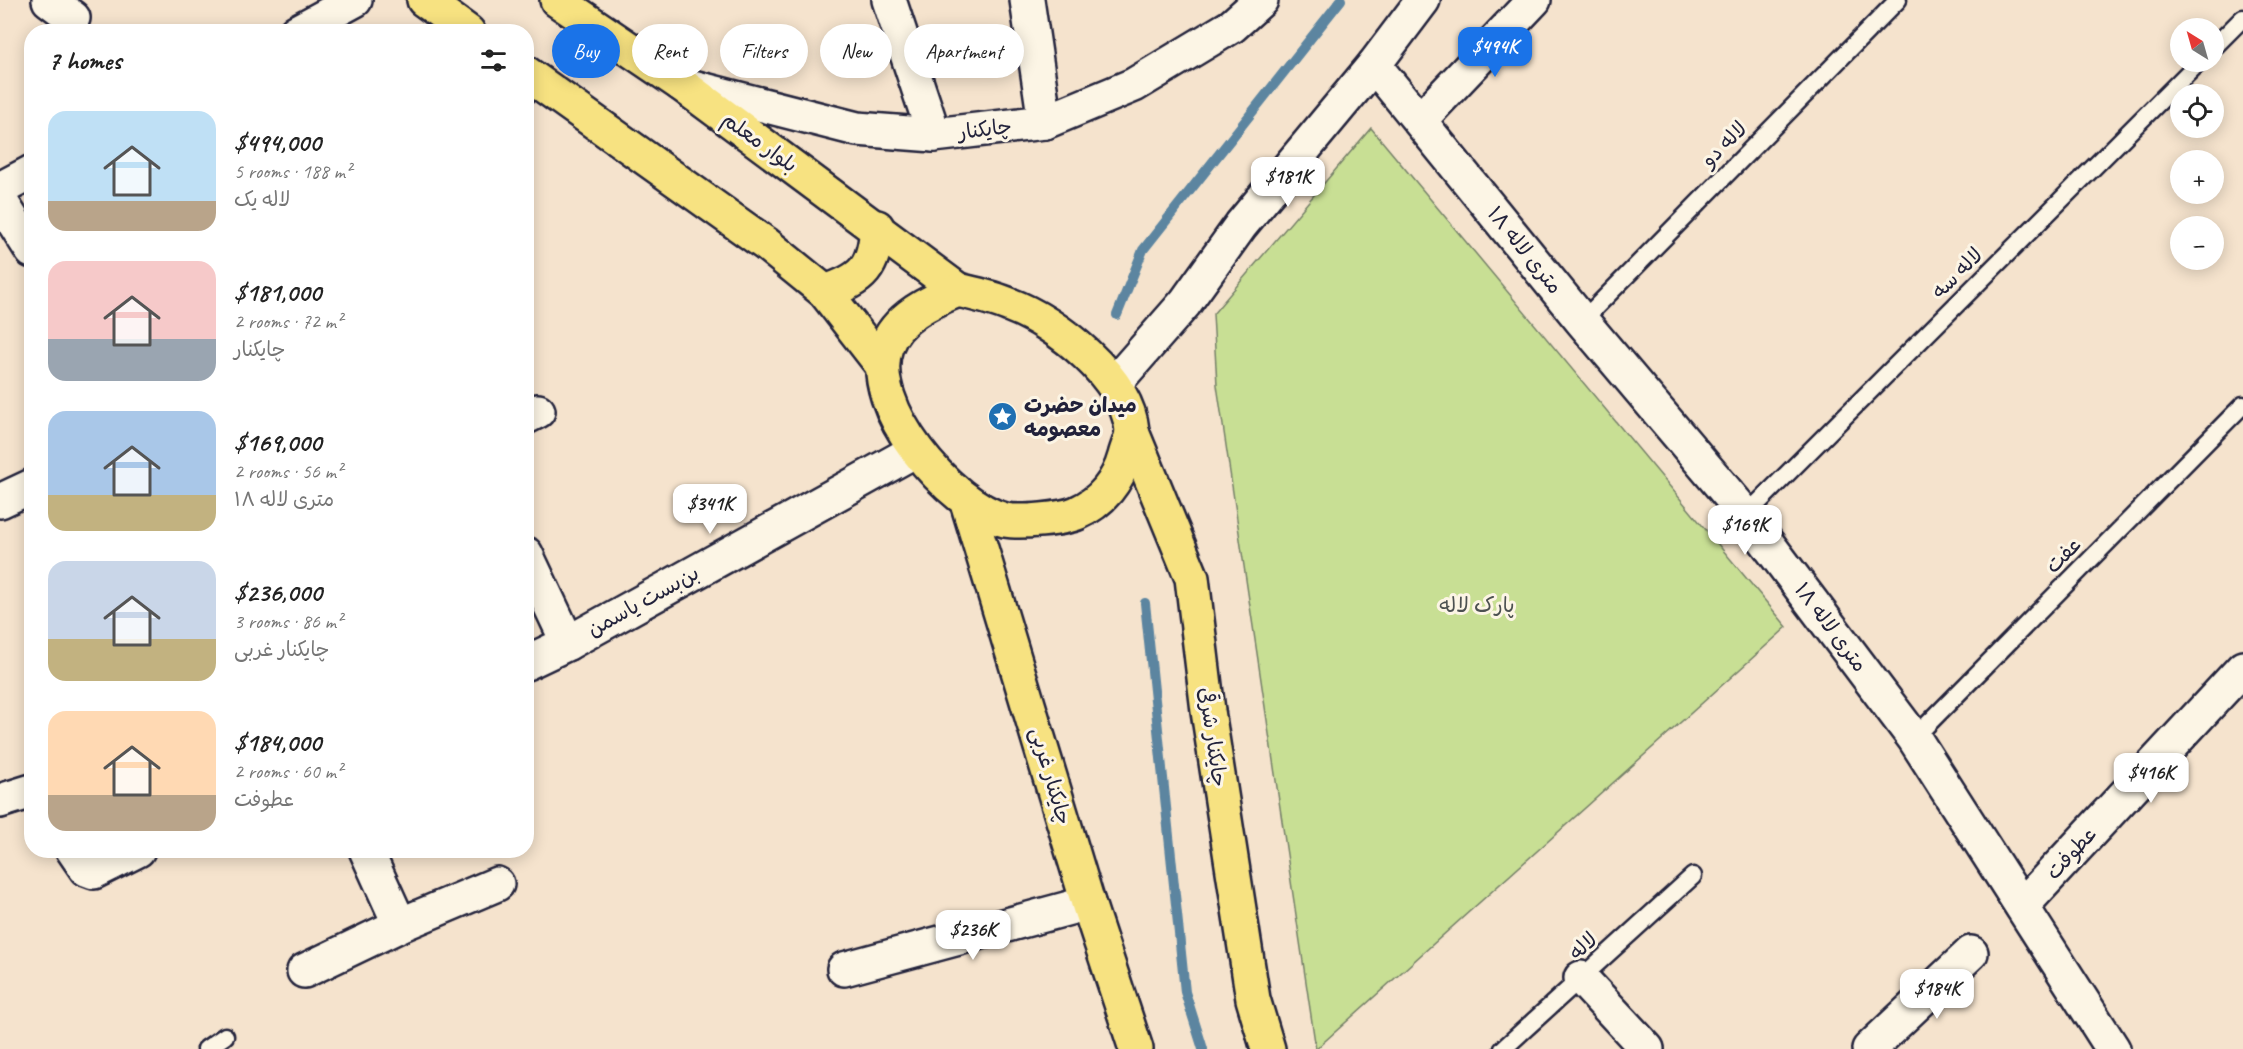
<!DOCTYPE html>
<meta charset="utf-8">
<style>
:root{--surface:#fff;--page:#f6f6f6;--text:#222;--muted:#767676;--accent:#1a73e8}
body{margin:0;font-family:Caveat,"Playpen Sans Arabic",sans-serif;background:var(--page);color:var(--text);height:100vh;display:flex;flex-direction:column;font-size:22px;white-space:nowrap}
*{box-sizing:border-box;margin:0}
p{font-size:20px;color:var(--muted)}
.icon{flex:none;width:33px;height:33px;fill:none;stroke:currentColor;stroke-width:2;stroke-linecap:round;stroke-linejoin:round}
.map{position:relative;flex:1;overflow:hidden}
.panel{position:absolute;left:24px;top:24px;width:510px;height:834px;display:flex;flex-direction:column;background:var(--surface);border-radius:24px;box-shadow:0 3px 15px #0003}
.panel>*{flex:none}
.banner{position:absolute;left:552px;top:24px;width:570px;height:54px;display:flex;gap:12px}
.needle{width:39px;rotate:323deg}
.tools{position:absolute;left:2170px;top:18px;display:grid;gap:12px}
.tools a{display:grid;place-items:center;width:54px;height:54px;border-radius:50%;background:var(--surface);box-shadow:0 3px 15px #0003;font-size:30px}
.price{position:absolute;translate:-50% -51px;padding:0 14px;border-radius:12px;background:#fff;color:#222;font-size:20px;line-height:39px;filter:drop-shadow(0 2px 3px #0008)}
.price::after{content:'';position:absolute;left:50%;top:36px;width:18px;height:14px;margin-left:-9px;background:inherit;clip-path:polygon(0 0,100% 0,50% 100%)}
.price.current{background:var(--accent);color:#fff}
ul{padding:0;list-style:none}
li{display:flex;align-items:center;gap:18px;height:150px;padding:0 24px}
li span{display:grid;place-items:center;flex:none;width:168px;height:120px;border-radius:18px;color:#555}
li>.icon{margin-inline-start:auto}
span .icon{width:72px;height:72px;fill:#fffc;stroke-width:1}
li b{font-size:26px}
h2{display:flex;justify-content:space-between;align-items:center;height:72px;padding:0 24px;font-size:26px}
.tag{padding:0 21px;border-radius:27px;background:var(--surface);box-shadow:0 3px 15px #0003;font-size:21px;line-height:54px}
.tag.current{background:var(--accent);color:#fff}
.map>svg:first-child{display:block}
.green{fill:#c8df94;stroke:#758068;stroke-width:1.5}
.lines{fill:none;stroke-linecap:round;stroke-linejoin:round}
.stream{stroke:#5c85a0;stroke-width:10}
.service-casing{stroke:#22223b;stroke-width:21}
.minor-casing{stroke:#22223b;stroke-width:38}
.tertiary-casing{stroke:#22223b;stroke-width:38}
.primary-casing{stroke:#22223b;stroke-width:38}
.service{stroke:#fcf5e5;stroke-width:16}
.minor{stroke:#fcf5e5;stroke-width:33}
.tertiary{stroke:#fcf5e5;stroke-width:33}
.primary{stroke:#f7e281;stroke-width:33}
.labels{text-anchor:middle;stroke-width:6;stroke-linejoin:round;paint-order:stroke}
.street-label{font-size:21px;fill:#22223b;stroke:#fcf5e5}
.poi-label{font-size:21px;font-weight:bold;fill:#22223b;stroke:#fcf5e5;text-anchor:start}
.park-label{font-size:21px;fill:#4c5151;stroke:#fcf5e5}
</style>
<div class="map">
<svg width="2243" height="1049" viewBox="0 0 2243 1049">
<rect width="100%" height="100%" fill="#f5e3cd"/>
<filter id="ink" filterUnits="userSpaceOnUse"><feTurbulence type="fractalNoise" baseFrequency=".0167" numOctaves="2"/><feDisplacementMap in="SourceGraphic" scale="12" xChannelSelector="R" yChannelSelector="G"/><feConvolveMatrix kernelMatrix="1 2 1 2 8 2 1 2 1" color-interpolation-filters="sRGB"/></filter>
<g filter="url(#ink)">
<path class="green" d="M 1371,128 L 1787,627 L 1316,1049 L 1217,385 L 1213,314 Z"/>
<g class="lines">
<g class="stream">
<path d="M 1117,315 L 1143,250 L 1341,0"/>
<path d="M 1145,603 L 1185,992 L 1203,1049"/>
</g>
<defs>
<g id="service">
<path d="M 2214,47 L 2243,18"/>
<path d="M 1582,321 L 1898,0"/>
<path d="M 1746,515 L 2199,62"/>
<path d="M 1914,738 L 2243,405"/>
<path d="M 206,1049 L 225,1036"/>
<path d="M 1503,1049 L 1693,876"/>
</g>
<g id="minor">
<path d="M 49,0 L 73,18"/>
<path d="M 889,0 L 934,135"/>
<path d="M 1027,0 L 1045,122"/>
<path d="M 296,32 L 355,0"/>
<path d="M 1374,65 L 1582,321 L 1746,515 L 1914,738 L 2113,1049"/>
<path d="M 1420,120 L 1534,0"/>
<path d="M 0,189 L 32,172"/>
<path d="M 0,200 L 32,251"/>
<path d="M 526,417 L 538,411"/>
<path d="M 0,501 L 32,486"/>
<path d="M 526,554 L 568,643"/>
<path d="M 526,663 L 568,643 L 916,450"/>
<path d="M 0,801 L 32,791"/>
<path d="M 73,850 L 86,869 L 94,872 L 138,850"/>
<path d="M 366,850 L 400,925"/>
<path d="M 2022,906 L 2243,668"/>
<path d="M 844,969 L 1088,903"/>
<path d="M 304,971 L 400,925 L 497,884"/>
<path d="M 1581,978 L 1647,1049"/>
<path d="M 1869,1049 L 1971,953"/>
</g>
<g id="tertiary">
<path d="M 681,84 L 857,129 L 934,135 L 1045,122 L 1134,85 L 1232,26 L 1261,0"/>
<path d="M 1114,384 L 1185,303 L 1241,225 L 1374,65 L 1423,0"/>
</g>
<g id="primary">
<path d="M 424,0 L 468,32"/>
<path d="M 557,0 L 681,84 L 958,290"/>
<path d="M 526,73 L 766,244 L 825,292 L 881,364"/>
<path d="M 958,290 C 975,294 994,298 1010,305 C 1056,322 1127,378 1132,430 C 1132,438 1127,448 1125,456 C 1118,481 1102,502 1077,513 C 1063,519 1021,523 1005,520 C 950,506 865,406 886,347 C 896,317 931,301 958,290 Z"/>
<path d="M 825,292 C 864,279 874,268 877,227"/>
<path d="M 1132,432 L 1192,578 L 1208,711 L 1253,999 L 1268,1049"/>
<path d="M 967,502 L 1088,903 L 1136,1049"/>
</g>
</defs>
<use href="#service" class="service-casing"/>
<use href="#minor" class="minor-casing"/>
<use href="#tertiary" class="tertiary-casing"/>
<use href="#primary" class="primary-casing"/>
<use href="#service" class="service"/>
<use href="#minor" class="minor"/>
<use href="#tertiary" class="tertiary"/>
<use href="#primary" class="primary"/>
</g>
</g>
<defs>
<symbol id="sight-disc" viewBox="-11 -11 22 22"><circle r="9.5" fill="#1f6fb2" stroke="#fcf5e5"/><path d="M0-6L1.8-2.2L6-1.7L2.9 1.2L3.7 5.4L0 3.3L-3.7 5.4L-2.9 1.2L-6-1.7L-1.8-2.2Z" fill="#fff"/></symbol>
</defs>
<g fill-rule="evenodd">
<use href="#sight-disc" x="986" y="400" width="33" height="33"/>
</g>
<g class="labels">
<g class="street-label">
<text transform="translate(985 129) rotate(-7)" y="7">چایکنار</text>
<text transform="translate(760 142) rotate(36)" y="7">بلوار معلم</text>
<text transform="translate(1724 144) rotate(-45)" y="7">لاله دو</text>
<text transform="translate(1525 250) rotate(51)" y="7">۱۸ متری لاله</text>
<text transform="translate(1957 273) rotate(-45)" y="7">لاله سه</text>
<text transform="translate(2063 555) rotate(-45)" y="7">عفت</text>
<text transform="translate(643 601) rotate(-29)" y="7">بن‌بست یاسمن</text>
<text transform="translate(1831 627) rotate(53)" y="7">۱۸ متری لاله</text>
<text transform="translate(1213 737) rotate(82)" y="7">چایکنار شرقی</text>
<text transform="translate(1051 776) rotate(74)" y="7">چایکنار غربی</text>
<text transform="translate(2071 853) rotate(-47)" y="7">عطوفت</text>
<text transform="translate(1583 946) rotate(-42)" y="7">لاله</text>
</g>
<g class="poi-label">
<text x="1024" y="412">میدان حضرت<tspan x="1024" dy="24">معصومه</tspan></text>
</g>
<g class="park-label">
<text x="1477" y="612">پارک لاله</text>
</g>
</g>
</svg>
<div class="tools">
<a><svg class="needle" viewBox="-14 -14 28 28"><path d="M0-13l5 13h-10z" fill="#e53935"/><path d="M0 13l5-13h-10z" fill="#767676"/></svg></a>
<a><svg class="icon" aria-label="locate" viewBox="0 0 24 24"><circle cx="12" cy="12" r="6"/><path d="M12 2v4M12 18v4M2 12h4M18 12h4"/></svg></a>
<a>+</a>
<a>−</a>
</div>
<b class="price current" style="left:1495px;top:78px">$494K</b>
<b class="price" style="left:1288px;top:208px">$181K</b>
<b class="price" style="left:710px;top:535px">$341K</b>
<b class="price" style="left:1745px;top:556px">$169K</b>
<b class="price" style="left:2151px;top:804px">$416K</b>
<b class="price" style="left:973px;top:961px">$236K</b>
<b class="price" style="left:1937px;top:1020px">$184K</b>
<div class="banner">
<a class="tag current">Buy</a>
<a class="tag">Rent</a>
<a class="tag">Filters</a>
<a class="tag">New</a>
<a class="tag">Apartment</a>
</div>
<section class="panel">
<h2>7 homes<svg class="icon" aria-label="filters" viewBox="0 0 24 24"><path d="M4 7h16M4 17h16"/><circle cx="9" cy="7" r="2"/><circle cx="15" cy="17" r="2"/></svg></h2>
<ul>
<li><span style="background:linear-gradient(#bfe0f5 75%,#b9a48a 0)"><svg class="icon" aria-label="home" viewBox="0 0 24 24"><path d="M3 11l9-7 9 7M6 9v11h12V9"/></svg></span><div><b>$494,000</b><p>5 rooms · 188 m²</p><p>لاله یک</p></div></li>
<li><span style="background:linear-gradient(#f6c9c9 65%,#9aa5b1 0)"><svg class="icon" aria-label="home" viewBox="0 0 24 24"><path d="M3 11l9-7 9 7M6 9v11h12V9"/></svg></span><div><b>$181,000</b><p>2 rooms · 72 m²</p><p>چایکنار</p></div></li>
<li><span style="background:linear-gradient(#a9c7e8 70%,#c2b280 0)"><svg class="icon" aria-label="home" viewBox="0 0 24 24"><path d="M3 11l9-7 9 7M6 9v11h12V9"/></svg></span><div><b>$169,000</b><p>2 rooms · 56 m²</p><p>۱۸ متری لاله</p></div></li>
<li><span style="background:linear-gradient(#c9d6e8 65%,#c2b280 0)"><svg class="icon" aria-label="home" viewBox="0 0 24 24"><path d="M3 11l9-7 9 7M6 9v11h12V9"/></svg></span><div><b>$236,000</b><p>3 rooms · 86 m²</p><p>چایکنار غربی</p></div></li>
<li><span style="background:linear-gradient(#ffd9b3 70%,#b9a48a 0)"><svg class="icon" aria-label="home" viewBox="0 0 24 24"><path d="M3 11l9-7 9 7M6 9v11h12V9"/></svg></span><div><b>$184,000</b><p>2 rooms · 60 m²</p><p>عطوفت</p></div></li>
</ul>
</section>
</div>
